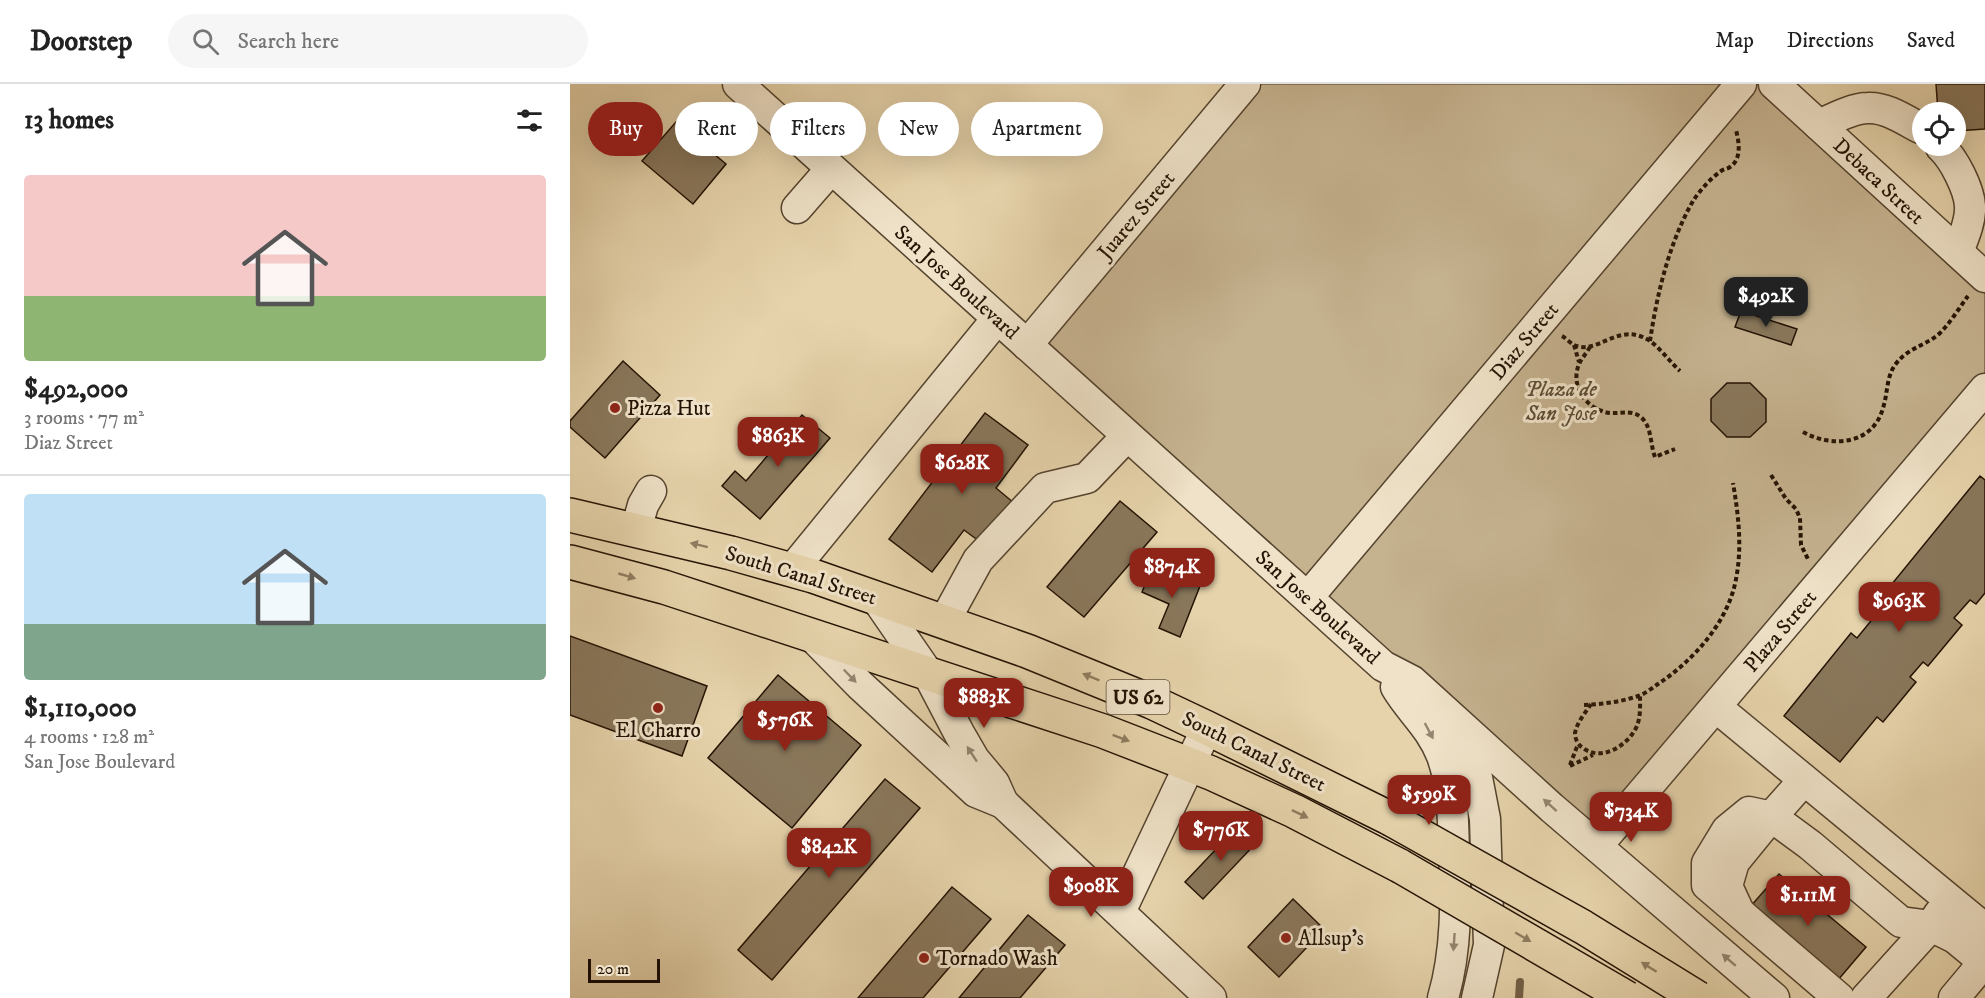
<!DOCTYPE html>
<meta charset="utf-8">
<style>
:root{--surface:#fff;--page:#f6f6f6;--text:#222;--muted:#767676;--line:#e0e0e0;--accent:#8f2418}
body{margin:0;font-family:"IM FELL DW Pica",serif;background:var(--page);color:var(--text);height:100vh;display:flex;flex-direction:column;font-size:22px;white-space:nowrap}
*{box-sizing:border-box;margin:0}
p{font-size:20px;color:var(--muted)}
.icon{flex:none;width:33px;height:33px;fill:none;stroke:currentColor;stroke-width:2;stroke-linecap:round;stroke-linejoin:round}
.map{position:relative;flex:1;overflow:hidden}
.drawer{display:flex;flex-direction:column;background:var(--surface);width:570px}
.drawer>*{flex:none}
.top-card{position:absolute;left:18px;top:18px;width:570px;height:54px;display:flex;gap:12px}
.fabs{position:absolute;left:1342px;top:18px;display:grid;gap:12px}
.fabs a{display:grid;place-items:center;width:54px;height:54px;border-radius:50%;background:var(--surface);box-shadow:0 6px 24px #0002;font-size:30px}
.scale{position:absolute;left:18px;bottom:15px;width:72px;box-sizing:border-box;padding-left:6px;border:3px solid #241304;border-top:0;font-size:16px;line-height:21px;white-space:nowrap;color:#241304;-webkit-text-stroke:4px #efe2c8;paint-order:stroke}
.price{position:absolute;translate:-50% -51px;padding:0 14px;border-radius:12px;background:var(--accent);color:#fff;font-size:20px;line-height:39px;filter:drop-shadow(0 2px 3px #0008)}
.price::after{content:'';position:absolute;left:50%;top:36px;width:18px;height:14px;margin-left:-9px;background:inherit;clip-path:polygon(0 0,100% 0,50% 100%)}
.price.on{background:#222;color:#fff}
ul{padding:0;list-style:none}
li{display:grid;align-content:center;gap:12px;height:318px;padding:0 24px}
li+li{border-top:2px solid var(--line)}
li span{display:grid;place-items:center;height:186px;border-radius:6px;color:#555}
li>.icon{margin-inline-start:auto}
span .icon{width:108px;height:108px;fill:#fffc;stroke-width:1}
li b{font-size:26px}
h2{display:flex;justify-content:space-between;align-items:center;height:72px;padding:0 24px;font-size:26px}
.chip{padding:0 21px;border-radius:27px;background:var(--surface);box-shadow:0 6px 24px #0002;font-size:21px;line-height:54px}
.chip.on{background:var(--accent);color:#fff}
header{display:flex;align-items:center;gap:36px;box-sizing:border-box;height:84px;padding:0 30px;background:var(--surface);border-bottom:2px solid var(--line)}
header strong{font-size:28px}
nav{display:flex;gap:33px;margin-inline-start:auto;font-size:21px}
.search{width:420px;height:54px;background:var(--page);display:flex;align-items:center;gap:15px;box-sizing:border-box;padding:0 21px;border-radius:33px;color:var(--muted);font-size:22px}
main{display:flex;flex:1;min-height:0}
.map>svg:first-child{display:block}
.green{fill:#c5b28f;stroke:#74624a;stroke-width:1.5}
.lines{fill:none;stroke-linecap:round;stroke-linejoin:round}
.stream{stroke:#715f46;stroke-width:8}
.building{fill:#89775b;stroke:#241304;stroke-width:1.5}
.minor-casing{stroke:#54432e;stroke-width:33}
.highway-casing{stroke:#241304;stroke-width:36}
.path{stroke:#241304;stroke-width:4;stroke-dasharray:4.5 3;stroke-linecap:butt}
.minor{stroke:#efe2c8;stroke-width:30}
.highway{stroke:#e6d3ab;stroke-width:33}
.highway-bridge-casing{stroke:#241304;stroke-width:36;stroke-linecap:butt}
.highway-bridge{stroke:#e6d3ab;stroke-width:33}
.oneway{fill:#8f7d60}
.oneway2{fill:#948570}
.poi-dot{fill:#8f2418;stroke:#efe2c8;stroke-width:2}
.labels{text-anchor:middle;stroke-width:6;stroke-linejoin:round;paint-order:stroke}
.shield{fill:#efe2c8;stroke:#61513f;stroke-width:1.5}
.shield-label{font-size:20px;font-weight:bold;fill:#241304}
.street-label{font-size:21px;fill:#241304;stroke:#efe2c8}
.park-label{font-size:21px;font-style:italic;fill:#5c4b35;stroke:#efe2c8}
.poi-label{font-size:21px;fill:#241304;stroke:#efe2c8;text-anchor:start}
</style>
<header>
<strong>Doorstep</strong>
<div class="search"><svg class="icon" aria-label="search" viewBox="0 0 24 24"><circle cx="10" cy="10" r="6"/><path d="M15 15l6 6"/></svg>Search here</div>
<nav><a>Map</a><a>Directions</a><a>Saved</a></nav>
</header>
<main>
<section class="drawer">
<h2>13 homes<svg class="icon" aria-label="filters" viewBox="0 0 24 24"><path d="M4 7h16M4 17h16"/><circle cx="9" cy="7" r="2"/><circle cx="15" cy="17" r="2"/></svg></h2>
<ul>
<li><span style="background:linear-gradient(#f6c9c9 65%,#8fb573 0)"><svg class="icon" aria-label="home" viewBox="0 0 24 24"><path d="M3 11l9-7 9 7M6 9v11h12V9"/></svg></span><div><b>$492,000</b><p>3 rooms · 77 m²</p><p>Diaz Street</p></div></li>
<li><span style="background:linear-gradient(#bfe0f5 70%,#7fa58c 0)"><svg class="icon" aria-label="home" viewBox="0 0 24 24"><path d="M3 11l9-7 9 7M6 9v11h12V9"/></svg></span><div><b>$1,110,000</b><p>4 rooms · 128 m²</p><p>San Jose Boulevard</p></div></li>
</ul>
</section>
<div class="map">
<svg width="1415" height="914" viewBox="0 0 1415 914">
<rect width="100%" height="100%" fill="#e6d3ab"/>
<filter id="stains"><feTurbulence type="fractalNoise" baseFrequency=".00333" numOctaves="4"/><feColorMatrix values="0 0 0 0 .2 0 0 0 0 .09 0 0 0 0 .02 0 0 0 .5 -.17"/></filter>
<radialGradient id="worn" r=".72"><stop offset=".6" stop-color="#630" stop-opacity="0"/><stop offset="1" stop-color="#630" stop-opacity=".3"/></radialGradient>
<path class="green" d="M 675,0 L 1204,0 L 1415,193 L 1415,305 L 1027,762 L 457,262 Z"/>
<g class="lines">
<path class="stream" d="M 949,914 L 950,898"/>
</g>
<g class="building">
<path d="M 1366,0 L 1415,0 L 1415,45 L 1386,47 L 1386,28 L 1368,28 Z"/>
<path d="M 106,38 L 156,80 L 123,120 L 72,77 Z"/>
<path d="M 1171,227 L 1227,245 L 1221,261 L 1165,243 Z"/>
<path d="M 53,277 L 90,311 L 35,374 L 0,343 L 0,337 Z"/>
<path d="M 1157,299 L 1180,299 L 1196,315 L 1196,338 L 1180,353 L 1157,353 L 1141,337 L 1141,315 Z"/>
<path d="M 415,329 L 458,361 L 426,404 L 444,419 L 413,460 L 394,446 L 362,488 L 319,455 Z"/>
<path d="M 232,331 L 260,354 L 190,435 L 152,402 L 165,387 L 176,397 Z"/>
<path d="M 1410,392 L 1415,396 L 1415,509 L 1406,520 L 1400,516 L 1384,534 L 1392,541 L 1358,582 L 1353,578 L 1340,593 L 1346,598 L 1313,638 L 1307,633 L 1270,678 L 1214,632 L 1281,549 L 1287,554 L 1323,510 L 1317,506 Z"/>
<path d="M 550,417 L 587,448 L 514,533 L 477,503 Z"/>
<path d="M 582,483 L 630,502 L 610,553 L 589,544 L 599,520 L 572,508 Z"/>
<path d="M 0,552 L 137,602 L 112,672 L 0,631 Z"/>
<path d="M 208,591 L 291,661 L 222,744 L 138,674 Z"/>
<path d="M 315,695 L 350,724 L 202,896 L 168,866 Z"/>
<path d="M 669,741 L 687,758 L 633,815 L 615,798 Z"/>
<path d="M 1209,790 L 1296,863 L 1268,896 L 1180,823 Z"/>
<path d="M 382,803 L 421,835 L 353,914 L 288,914 Z"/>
<path d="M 723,815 L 754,845 L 709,893 L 678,863 Z"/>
<path d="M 458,831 L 495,861 L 450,914 L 389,914 Z"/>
</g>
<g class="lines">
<defs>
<g id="minor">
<path d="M 168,0 L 813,582 L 842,597 L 982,724 L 1204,914"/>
<path d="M 1204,0 L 1415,193"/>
<path d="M 1249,41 C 1262,35 1283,24 1298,24 C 1316,23 1335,36 1350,44"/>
<path d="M 1371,63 C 1384,75 1399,105 1400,122 C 1401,137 1393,155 1388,168"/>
<path d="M 227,124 L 261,85"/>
<path d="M 457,261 L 675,0"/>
<path d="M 66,446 L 73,421 L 81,407"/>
<path d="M 222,486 L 427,235"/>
<path d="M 738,513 L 1171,0"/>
<path d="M 306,514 L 357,588 L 389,649 L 404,675 L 424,699 L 433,719"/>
<path d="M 374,538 L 408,476 L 475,404 L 517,394 L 557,352"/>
<path d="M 240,550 L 290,601 L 406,708 L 433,719 L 641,914"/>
<path d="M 826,603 C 840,627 861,643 872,672 C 883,702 883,735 884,767 C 886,817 887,866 873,914"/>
<path d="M 1146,623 L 1415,845"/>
<path d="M 889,645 L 904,678 L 915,735 L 919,861 L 907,914"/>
<path d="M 1027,762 L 1415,305"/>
<path d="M 550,828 L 637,644"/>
<path d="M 1169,828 L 1157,802 L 1164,778 L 1195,740 L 1234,696"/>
<path d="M 1269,914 L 1137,801 L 1137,779 L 1157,746 L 1179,728 L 1202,733 L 1240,761 L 1331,838 L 1361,842 L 1385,854 L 1414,878"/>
<path d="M 1296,914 L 1361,842 L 1369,830"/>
<path d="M 1384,914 L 1415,877"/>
</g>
<g id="highway">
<path d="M 0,431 L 161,469 L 243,492 L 457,567 L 582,618 L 637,644 L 821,735"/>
<path d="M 0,478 L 94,503 L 533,647 L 641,689 L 724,727 L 830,782"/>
</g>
</defs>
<use href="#minor" class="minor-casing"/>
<use href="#highway" class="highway-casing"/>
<g class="path">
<path d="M 992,252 C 996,254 1000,259 1004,261 C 1028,272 1048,236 1080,257 C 1091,265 1100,278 1110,287"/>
<path d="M 1080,257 C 1087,210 1099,159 1123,117 C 1130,106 1141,94 1151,87 C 1154,85 1157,85 1160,83 C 1172,75 1169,58 1166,46"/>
<path d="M 1004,261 L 1009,278"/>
<path d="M 1020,263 C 1017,268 1013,273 1010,278 C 1000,298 1012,320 1032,327 C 1045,333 1060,323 1072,334 C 1082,344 1080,360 1085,373 L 1105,365"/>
<path d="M 1233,348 C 1262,364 1303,361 1313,324 C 1318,309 1316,294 1325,281 C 1338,263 1356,262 1370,249 C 1381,238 1389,224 1398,212"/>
<path d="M 1201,391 L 1216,415 L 1226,425 L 1230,434 L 1231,461 L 1238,475"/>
<path d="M 1021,620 C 1016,628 1007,638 1005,649 C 1005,655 1008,661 1013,664 C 1031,678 1057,662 1066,644 C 1071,634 1070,622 1070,612"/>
<path d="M 1014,621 C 1032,620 1051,618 1068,612 C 1075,610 1082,604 1088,600 C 1121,578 1153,544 1164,504 C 1173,469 1169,434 1163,399"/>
<path d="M 1000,681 L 1008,660"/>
<path d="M 1000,682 L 1023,671"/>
</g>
<use href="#minor" class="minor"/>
<use href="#highway" class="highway"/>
<defs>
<g id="highway-bridge">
<path d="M 821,735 L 1013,843 L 1128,914"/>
<path d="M 830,782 L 1057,914"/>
</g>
</defs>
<use href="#highway-bridge" class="highway-bridge-casing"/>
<use href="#highway-bridge" class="highway-bridge"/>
</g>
<defs><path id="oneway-solid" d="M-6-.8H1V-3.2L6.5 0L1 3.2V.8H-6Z" transform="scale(1.5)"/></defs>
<g class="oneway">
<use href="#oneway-solid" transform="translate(129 461) rotate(-166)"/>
<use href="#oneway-solid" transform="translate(57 492) rotate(16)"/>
<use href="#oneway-solid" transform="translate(521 593) rotate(-158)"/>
<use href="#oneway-solid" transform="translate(551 654) rotate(21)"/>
<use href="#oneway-solid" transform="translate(730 730) rotate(26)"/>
<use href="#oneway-solid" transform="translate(953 853) rotate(30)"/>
<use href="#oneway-solid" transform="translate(1079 883) rotate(-148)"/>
</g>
<g class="oneway2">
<use href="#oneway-solid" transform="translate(280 592) rotate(46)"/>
<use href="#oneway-solid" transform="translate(859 647) rotate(62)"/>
<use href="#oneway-solid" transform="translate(402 670) rotate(-123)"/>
<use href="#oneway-solid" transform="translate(980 721) rotate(-138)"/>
<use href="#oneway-solid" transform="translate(884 858) rotate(94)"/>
<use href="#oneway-solid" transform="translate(1159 876) rotate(-139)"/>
</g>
<g class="poi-dot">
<circle cx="45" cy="324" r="6"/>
<circle cx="88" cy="624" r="6"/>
<circle cx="716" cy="854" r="6"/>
<circle cx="354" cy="874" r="6"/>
</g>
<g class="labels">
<rect class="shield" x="536.5" y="596" width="63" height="34" rx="4.5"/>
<g class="shield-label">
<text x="568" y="620">US 62</text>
</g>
<g class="street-label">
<text transform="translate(1309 97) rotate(43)" y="7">Debaca Street</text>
<text transform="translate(566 131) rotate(-50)" y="7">Juarez Street</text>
<text transform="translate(387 198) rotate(42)" y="7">San Jose Boulevard</text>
<text transform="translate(954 257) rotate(-50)" y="7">Diaz Street</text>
<text transform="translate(231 491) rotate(17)" y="7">South Canal Street</text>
<text transform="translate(748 523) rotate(42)" y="7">San Jose Boulevard</text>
<text transform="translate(1210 547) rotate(-50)" y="7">Plaza Street</text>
<text transform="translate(684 667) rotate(26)" y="7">South Canal Street</text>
</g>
<g class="park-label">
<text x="991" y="312">Plaza de<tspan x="991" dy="24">San Jose</tspan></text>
</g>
<g class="poi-label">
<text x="57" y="331">Pizza Hut</text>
<text x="88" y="653" text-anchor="middle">El Charro</text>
<text x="728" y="861">Allsup's</text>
<text x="366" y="881">Tornado Wash</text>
</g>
</g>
<rect width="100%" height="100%" filter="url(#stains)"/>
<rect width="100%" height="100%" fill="url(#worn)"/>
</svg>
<div class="fabs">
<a><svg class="icon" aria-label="locate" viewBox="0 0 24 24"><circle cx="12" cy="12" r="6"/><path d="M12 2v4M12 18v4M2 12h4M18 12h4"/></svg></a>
</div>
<div class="scale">20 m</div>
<b class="price on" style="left:1196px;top:244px">$492K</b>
<b class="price" style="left:208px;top:384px">$863K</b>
<b class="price" style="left:392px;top:411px">$628K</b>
<b class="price" style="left:602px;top:515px">$874K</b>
<b class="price" style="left:1329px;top:549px">$963K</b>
<b class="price" style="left:414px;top:645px">$883K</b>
<b class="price" style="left:215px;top:668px">$576K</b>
<b class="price" style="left:859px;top:742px">$599K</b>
<b class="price" style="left:1061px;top:759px">$734K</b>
<b class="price" style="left:651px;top:778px">$776K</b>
<b class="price" style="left:259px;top:795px">$842K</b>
<b class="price" style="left:521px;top:834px">$908K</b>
<b class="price" style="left:1238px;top:843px">$1.11M</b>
<div class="top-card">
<a class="chip on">Buy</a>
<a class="chip">Rent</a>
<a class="chip">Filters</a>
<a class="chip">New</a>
<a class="chip">Apartment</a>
</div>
</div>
</main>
